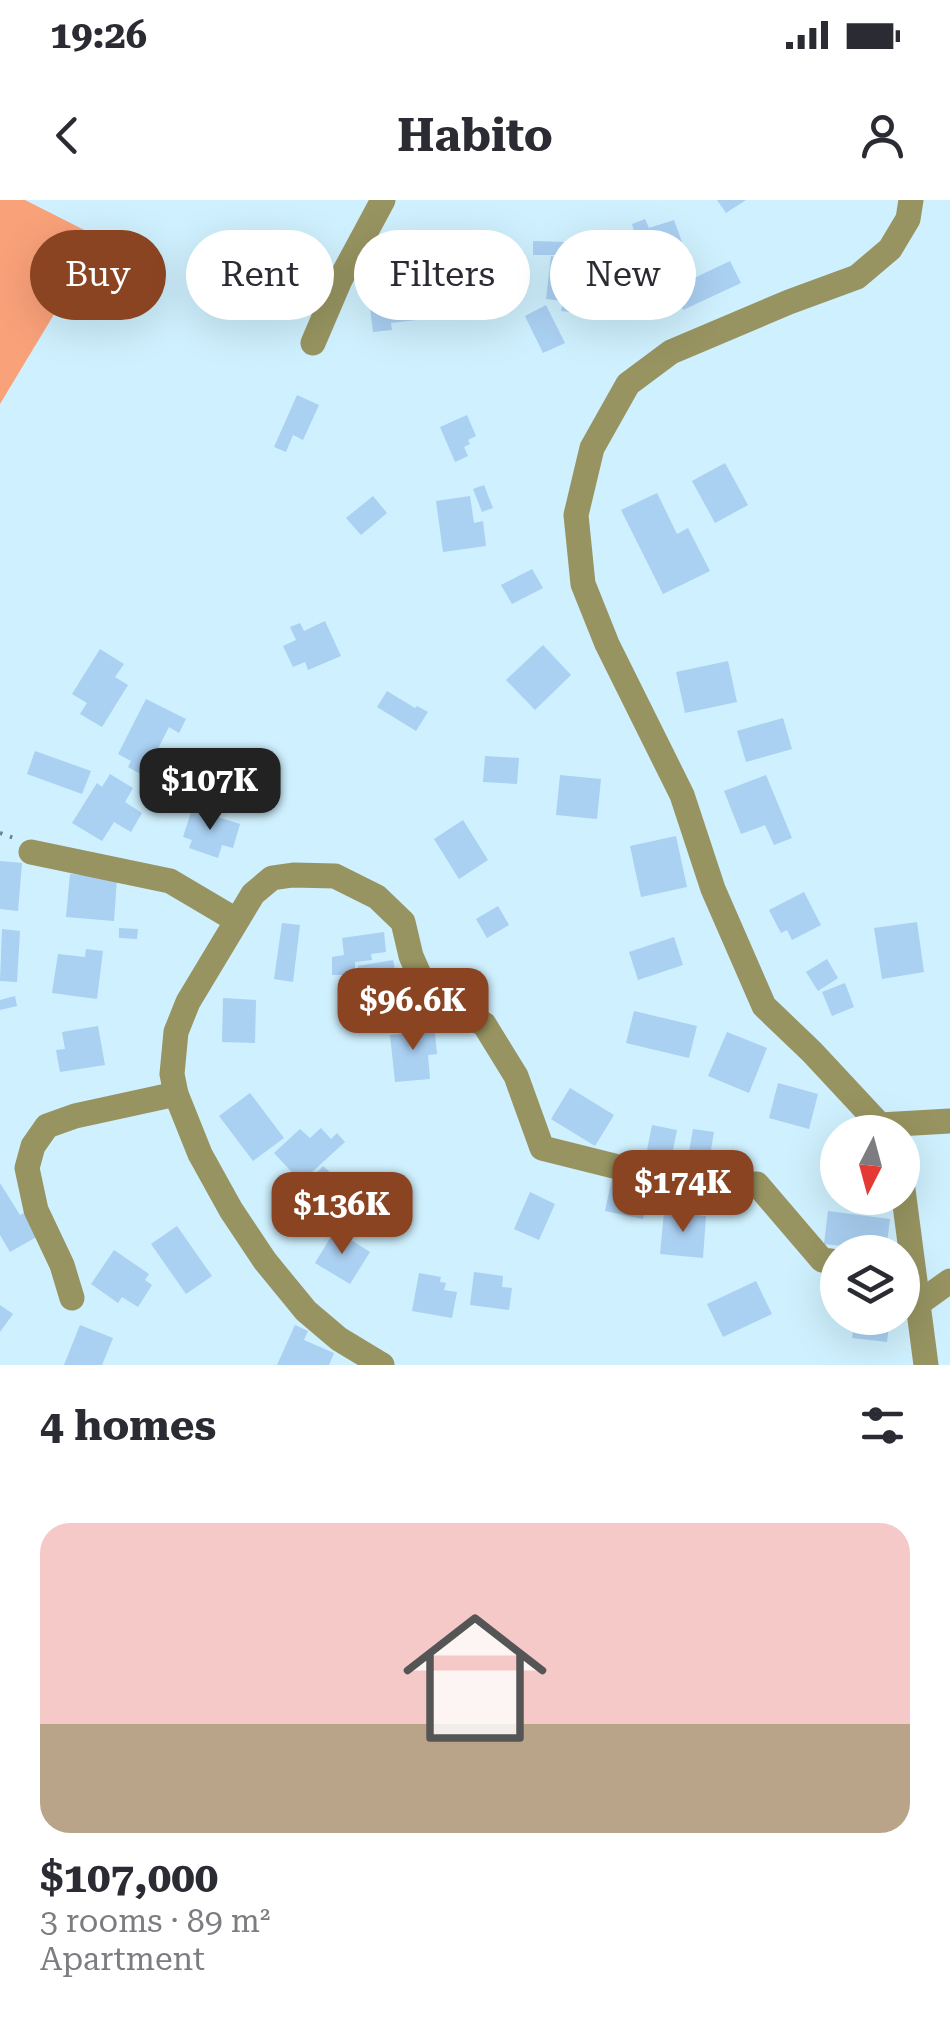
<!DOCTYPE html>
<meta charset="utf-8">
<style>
:root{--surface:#fff;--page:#f2f2f3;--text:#2b2b33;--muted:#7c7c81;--line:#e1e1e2;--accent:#8b4421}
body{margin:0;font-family:"Roboto Serif",serif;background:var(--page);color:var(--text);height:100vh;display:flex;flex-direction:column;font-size:38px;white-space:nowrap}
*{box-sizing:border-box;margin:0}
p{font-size:32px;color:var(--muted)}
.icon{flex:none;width:55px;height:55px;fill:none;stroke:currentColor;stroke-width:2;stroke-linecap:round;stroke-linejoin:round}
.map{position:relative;height:1165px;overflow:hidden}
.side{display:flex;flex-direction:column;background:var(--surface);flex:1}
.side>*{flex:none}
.top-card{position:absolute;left:30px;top:30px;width:890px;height:90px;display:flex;gap:20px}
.needle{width:65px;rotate:186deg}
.buttons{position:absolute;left:820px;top:915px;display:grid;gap:20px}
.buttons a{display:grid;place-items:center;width:100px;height:100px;border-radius:50%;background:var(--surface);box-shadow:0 10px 40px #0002;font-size:50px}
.price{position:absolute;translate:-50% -85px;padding:0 22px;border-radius:20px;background:var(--accent);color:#fff;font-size:32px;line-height:65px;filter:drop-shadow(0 2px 5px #0008)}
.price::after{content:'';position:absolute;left:50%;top:60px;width:30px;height:22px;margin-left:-15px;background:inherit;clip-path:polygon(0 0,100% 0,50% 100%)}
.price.current{background:#222;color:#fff}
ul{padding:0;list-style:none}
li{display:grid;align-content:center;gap:20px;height:530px;padding:0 40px}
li+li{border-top:2px solid var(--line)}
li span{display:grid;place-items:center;height:310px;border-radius:30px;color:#555}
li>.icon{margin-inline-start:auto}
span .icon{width:180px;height:180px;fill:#fffc;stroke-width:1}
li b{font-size:42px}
h2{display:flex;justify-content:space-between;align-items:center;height:120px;padding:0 40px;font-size:42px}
.tag{padding:0 35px;border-radius:45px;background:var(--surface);box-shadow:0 10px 40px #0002;font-size:35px;line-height:90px}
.tag.current{background:var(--accent);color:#fff}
.status{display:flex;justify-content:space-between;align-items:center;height:70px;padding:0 50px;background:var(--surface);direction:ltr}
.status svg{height:28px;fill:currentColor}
header{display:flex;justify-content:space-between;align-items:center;height:130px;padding:0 40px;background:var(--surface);font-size:45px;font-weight:700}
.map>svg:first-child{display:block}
.green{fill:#f9a179}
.building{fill:#aad0f2}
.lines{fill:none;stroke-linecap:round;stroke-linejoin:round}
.path{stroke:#68828d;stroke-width:4;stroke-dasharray:2.5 8;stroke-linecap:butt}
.minor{stroke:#979461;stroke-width:25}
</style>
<div class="status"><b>19:26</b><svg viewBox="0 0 49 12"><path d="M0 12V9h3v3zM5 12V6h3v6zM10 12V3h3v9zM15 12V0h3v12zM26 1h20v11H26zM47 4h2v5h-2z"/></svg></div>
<header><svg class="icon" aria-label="back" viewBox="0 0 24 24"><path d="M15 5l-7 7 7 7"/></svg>Habito<svg class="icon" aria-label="person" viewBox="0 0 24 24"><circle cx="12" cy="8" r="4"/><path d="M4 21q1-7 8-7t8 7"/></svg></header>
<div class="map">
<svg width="950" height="1165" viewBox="0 0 950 1165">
<rect width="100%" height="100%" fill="#cff0fe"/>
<path class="green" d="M 0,0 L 25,0 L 100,38 L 0,204 Z"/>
<g class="building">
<path d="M 717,0 L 746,0 L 726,13 Z"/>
<path d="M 645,19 L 649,28 L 674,20 L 682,42 L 625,62 L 618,41 L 635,34 L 632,24 Z"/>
<path d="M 533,41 L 566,42 L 565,55 L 533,55 Z"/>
<path d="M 551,56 L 567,58 L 566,63 L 585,65 L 579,113 L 561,111 L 563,101 L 546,99 Z"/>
<path d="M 730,61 L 741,83 L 683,110 L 673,88 Z"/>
<path d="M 408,81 L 408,87 L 423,86 L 424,97 L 430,96 L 431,107 L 424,107 L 425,119 L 391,123 L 392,130 L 373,132 L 368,91 L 400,87 L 399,82 Z"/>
<path d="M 546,105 L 565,143 L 543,153 L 525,116 Z"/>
<path d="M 297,195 L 319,205 L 303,240 L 293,235 L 286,252 L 274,247 Z"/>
<path d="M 467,215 L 476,236 L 468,240 L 470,244 L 464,247 L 468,256 L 455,262 L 440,227 Z"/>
<path d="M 725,263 L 748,305 L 715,323 L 692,281 Z"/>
<path d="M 484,285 L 493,308 L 482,312 L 473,289 Z"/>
<path d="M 657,293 L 677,334 L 688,328 L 710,371 L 663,394 L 621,310 Z"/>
<path d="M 373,296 L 387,313 L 361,335 L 346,318 Z"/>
<path d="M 470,296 L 474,323 L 483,321 L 486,346 L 443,352 L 436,301 Z"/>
<path d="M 532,369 L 543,388 L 512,404 L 501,385 Z"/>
<path d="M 325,421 L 341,456 L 308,470 L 305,462 L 293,467 L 283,446 L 296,440 L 290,427 L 300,423 L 304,431 Z"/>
<path d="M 543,445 L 571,475 L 535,510 L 506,480 Z"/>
<path d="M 100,449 L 124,464 L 115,477 L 128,485 L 102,527 L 80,514 L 87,503 L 72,494 Z"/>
<path d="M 728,461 L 737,502 L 685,513 L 676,472 Z"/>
<path d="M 387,491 L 415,508 L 417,506 L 428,512 L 416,531 L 377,507 Z"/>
<path d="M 146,499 L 186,519 L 179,533 L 169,527 L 144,576 L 128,567 L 131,561 L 118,554 Z"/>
<path d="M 783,518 L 792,549 L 746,562 L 737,531 Z"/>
<path d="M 35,551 L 91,571 L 82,594 L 27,574 Z"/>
<path d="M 485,556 L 519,558 L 517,584 L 483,582 Z"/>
<path d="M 110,574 L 133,588 L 125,602 L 142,613 L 131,632 L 114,622 L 102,641 L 72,623 L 97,583 L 102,587 Z"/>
<path d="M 560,575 L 601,579 L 597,619 L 556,615 Z"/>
<path d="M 766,575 L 792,638 L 774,645 L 765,625 L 741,634 L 724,591 Z"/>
<path d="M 192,609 L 240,624 L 233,648 L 222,645 L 218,658 L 189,648 L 192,640 L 183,637 Z"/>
<path d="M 463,620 L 488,660 L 459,679 L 434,639 Z"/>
<path d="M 676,636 L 687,687 L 641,697 L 630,646 Z"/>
<path d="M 0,661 L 22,663 L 18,711 L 0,709 Z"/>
<path d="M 70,674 L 117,678 L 114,721 L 66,717 Z"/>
<path d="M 804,692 L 821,725 L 792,740 L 787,730 L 781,733 L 769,710 Z"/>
<path d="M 498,706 L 509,725 L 487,738 L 476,719 Z"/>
<path d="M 917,722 L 924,772 L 882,779 L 874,728 Z"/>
<path d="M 282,723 L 300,725 L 293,782 L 274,779 Z"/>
<path d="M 119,728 L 138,729 L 137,739 L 119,738 Z"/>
<path d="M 2,729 L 20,731 L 17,782 L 0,781 Z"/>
<path d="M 384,732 L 386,752 L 371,754 L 372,760 L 355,762 L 355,775 L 332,775 L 332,757 L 344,755 L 342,738 Z"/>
<path d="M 674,737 L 683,765 L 638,780 L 629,752 Z"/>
<path d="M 86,749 L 103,751 L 97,799 L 52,793 L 58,754 L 85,757 Z"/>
<path d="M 827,759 L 838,778 L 818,791 L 806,772 Z"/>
<path d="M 393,760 L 397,779 L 362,786 L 358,766 Z"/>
<path d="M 845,783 L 854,807 L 832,816 L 822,792 Z"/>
<path d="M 15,796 L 17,806 L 0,810 L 0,800 Z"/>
<path d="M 223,798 L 256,800 L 255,843 L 222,842 Z"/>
<path d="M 634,811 L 697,826 L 689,858 L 626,843 Z"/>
<path d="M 434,824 L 437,854 L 428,855 L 430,879 L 395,882 L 390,835 L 413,833 L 412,826 Z"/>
<path d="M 98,826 L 105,865 L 60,872 L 56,850 L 65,849 L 62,832 Z"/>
<path d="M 727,832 L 767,848 L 749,893 L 708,876 Z"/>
<path d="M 778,883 L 818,894 L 809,929 L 769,918 Z"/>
<path d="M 570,888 L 614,915 L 595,946 L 551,919 Z"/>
<path d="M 250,893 L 284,938 L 253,961 L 219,916 Z"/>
<path d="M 652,925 L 677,930 L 670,965 L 645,960 Z"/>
<path d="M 321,928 L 331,939 L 337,933 L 345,942 L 301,982 L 274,953 L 300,929 L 310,938 Z"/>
<path d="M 693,929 L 714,932 L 706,979 L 685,975 Z"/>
<path d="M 323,966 L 338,979 L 327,991 L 312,978 Z"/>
<path d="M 613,974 L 652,982 L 643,1019 L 605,1011 Z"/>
<path d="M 0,983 L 20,1015 L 26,1012 L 40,1035 L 10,1052 L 0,1035 Z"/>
<path d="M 530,992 L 555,1004 L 539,1040 L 514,1029 Z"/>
<path d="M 828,1011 L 890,1019 L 886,1051 L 824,1044 Z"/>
<path d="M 664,1012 L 706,1016 L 703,1058 L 660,1054 Z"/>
<path d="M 177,1026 L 212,1076 L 186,1094 L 151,1044 Z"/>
<path d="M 335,1030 L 370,1052 L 350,1084 L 315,1063 Z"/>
<path d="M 114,1050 L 149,1074 L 145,1080 L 152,1085 L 138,1107 L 122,1097 L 118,1103 L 91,1084 Z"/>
<path d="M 474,1072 L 503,1076 L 502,1087 L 512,1088 L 509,1110 L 470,1105 Z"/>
<path d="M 419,1073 L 441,1077 L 440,1082 L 446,1083 L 444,1090 L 457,1092 L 452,1118 L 412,1111 Z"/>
<path d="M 756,1081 L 772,1114 L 723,1137 L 707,1104 Z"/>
<path d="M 0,1105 L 13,1114 L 0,1132 Z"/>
<path d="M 855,1118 L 890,1118 L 887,1142 L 852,1138 Z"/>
<path d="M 80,1125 L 113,1138 L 102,1165 L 64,1165 Z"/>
<path d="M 295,1125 L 308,1131 L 304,1140 L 334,1153 L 329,1165 L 277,1165 Z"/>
</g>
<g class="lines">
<path class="path" d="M 0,633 L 14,638"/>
<g class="minor">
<path d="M 313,143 L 340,80 L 383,0"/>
<path d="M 31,652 L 170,681 L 236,720"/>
<path d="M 880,925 L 950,921"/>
<path d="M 883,932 L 880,925 L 812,852 L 764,806 L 713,689 L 682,595 L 607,444 L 583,384 L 576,315 L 592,248 L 628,184 L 671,152 L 789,102 L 857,77 L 890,49 L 908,19 L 911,0"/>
<path d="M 902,982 L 926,1165"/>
<path d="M 72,1098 L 62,1065 L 36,1010 L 27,968 L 33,946 L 47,926 L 75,916 L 176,894"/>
<path d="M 919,1103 L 950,1081"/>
<path d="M 382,1165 L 339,1139 L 306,1111 L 265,1061 L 231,1010 L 200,954 L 176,894 L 172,874 L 176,832 L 188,802 L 253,694 L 272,678 L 293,675 L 335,676 L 377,697 L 403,722 L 411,756 L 425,788 L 444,807 L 484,824 L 516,876 L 542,948 L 690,985 L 757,984 L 822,1060 L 838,1062"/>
</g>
</g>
</svg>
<div class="buttons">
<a><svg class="needle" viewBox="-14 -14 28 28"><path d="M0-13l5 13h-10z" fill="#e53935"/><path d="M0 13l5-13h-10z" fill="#7c7c81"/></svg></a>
<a><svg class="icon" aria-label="layers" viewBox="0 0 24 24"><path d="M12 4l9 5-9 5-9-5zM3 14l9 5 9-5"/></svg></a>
</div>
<b class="price current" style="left:210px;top:633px">$107K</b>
<b class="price" style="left:413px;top:853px">$96.6K</b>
<b class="price" style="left:683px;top:1035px">$174K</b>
<b class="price" style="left:342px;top:1057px">$136K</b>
<div class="top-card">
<a class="tag current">Buy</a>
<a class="tag">Rent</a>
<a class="tag">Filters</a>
<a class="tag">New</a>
</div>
</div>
<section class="side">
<h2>4 homes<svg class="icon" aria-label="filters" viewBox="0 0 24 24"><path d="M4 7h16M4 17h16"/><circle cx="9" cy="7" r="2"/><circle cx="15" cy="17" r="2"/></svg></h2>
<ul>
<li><span style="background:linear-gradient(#f6c9c9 65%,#b9a48a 0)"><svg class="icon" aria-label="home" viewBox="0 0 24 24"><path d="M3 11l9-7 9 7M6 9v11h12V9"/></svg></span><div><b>$107,000</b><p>3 rooms · 89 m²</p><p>Apartment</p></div></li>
</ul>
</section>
